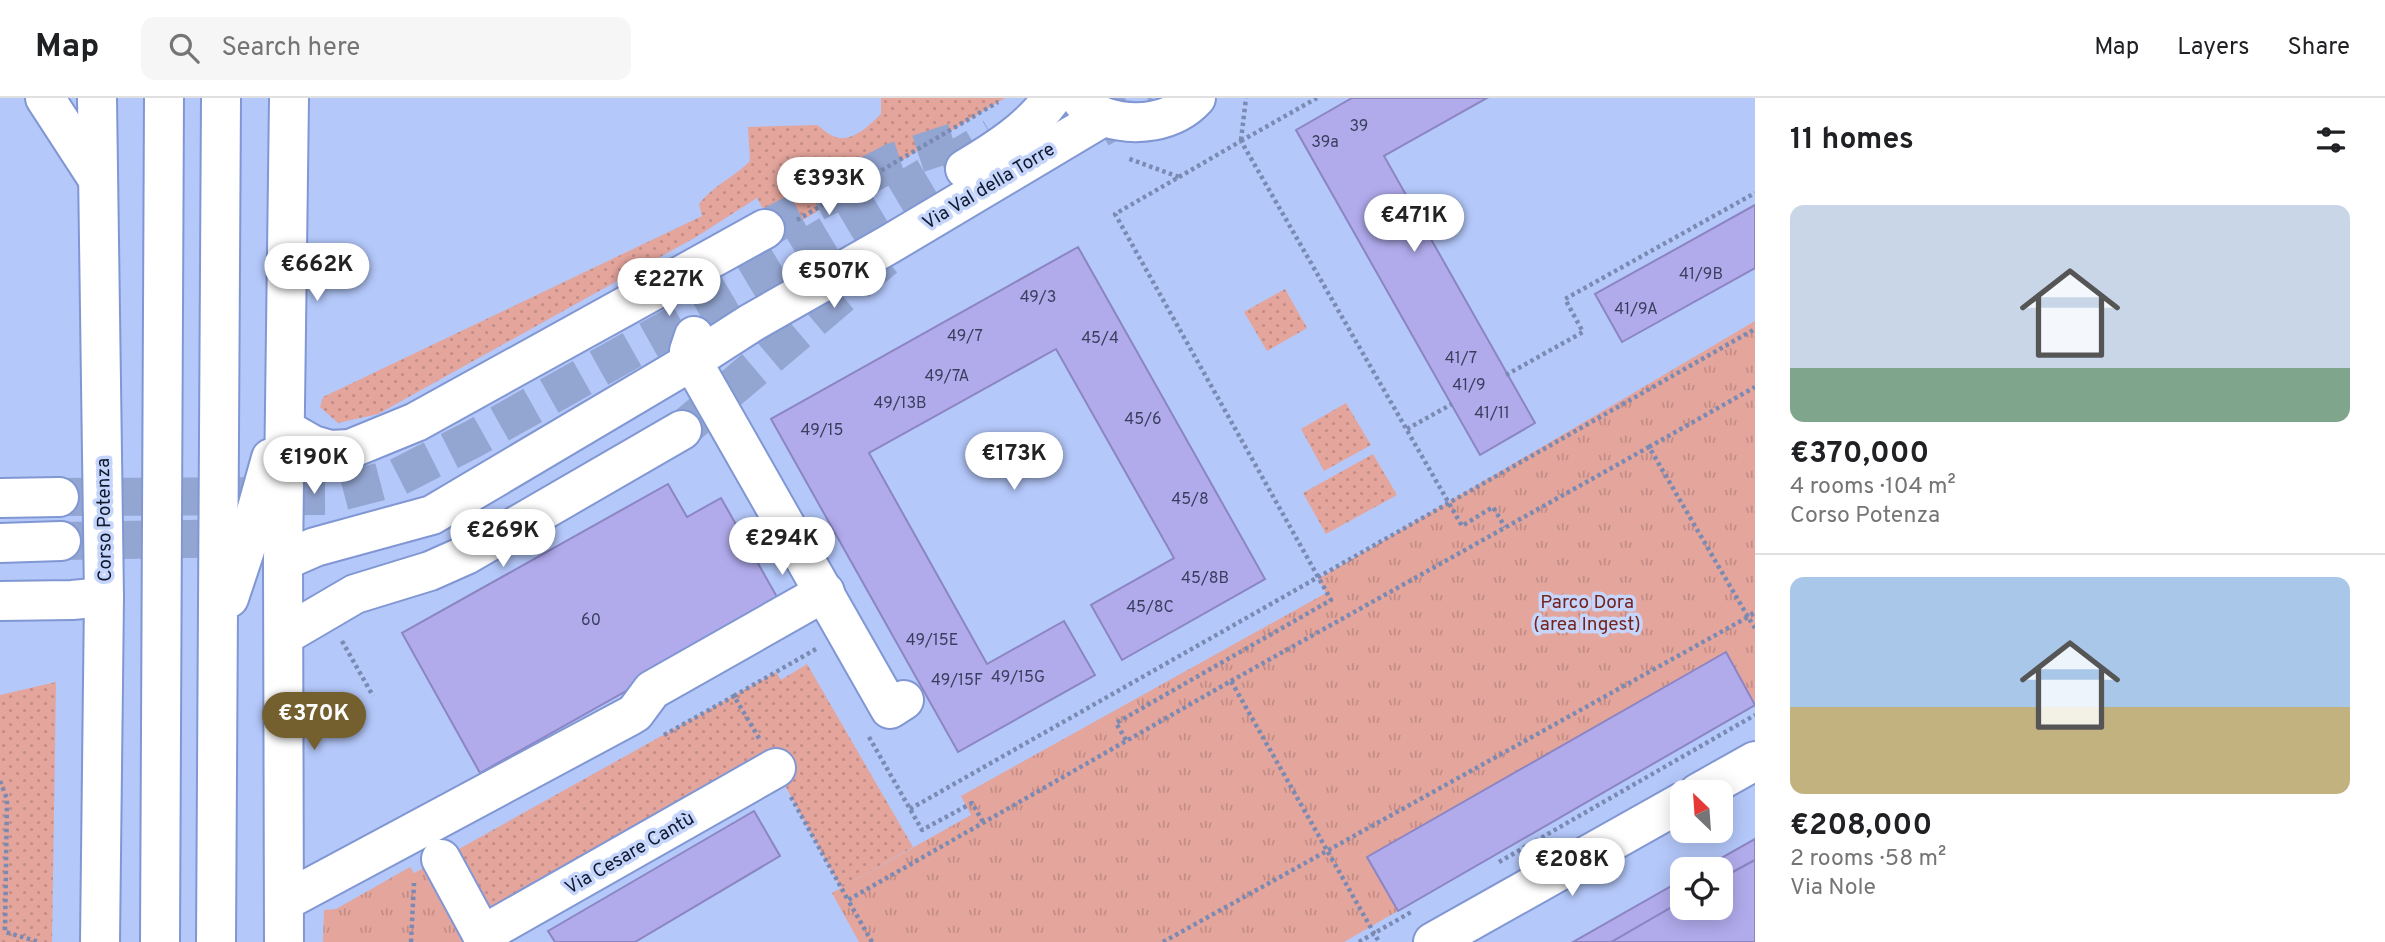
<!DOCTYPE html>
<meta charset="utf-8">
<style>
:root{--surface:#fff;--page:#f6f6f6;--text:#202124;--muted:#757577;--line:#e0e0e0;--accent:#74602f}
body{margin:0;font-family:Overpass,sans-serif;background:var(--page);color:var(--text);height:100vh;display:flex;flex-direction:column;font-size:26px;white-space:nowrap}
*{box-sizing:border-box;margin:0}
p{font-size:23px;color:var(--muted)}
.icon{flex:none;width:38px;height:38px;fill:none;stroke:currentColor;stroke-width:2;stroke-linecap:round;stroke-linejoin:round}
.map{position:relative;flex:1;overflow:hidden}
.panel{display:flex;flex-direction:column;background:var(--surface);width:630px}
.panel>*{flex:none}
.needle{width:46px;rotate:335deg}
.fabs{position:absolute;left:1670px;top:682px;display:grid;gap:14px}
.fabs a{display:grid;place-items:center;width:63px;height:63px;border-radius:14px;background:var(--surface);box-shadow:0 4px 18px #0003;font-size:35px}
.price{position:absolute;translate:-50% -60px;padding:0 16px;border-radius:24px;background:#fff;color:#222;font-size:23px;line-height:46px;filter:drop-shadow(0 2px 4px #0008)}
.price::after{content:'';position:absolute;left:50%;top:42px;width:21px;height:16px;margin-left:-10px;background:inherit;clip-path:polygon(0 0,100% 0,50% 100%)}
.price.active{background:var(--accent);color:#fff}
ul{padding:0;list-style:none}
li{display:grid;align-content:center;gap:14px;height:371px;padding:0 35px}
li+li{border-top:2px solid var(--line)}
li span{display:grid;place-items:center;height:217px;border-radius:14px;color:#555}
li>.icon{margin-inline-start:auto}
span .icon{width:126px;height:126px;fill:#fffc;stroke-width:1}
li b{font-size:30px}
h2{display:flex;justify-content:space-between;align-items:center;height:84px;padding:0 35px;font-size:30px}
header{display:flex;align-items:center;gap:42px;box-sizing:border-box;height:98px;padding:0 35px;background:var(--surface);border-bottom:2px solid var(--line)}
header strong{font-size:33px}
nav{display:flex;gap:38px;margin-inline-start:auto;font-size:24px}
.search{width:490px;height:63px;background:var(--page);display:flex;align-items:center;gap:18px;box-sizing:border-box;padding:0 24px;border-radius:14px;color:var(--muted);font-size:26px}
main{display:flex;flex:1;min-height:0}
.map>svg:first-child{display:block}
.grass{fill:url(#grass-dots)}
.park{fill:url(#park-tufts)}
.building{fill:#b1abec;stroke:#8b85c3;stroke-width:2}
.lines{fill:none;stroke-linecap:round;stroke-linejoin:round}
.major-tunnel{stroke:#93a5d1;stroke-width:38;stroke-dasharray:38 19;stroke-linecap:butt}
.minor-casing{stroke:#8197d3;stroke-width:42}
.major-casing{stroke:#8197d3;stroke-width:42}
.path{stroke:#7a8ab2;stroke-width:4.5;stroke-dasharray:3.5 3.5;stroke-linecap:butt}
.minor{stroke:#fff;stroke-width:38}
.major{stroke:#fff;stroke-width:38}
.labels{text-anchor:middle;stroke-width:7;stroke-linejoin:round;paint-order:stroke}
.number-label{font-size:16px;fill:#393e5e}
.street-label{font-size:19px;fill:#11192f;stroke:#c6d5fb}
.park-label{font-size:19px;fill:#74241d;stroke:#c6d5fb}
</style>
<header>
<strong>Map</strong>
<div class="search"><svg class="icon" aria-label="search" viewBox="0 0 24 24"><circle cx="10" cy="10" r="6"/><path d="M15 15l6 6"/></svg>Search here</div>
<nav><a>Map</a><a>Layers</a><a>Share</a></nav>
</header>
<main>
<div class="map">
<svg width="1755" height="844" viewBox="0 0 1755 844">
<defs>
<pattern id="grass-dots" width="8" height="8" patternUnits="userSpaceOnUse" patternTransform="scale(1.75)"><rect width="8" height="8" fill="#e4a59c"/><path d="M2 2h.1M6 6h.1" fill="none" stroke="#c38d87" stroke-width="1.8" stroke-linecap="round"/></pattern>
<pattern id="park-tufts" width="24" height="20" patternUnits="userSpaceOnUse" patternTransform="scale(1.75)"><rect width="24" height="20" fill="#e4a59c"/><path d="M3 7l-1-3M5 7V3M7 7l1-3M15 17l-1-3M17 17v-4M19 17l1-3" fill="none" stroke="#c38d87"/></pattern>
</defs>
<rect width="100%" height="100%" fill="#b4c8fa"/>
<g class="grass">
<path d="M 881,0 L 1005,0 L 778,137 L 757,100 L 696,139 L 378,316 L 338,325 L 320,309 L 323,299 L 702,118 L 699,106 C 715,86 732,81 750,63 L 748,29 L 817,27 C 822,30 826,35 831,37 C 849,48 869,28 881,16 Z"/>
<path d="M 1285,191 L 1307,230 L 1267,253 L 1244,214 Z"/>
<path d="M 1346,305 L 1371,347 L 1324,373 L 1301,331 Z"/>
<path d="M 1373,356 L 1397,397 L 1326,436 L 1303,395 Z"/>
<path d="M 807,566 L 913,749 L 841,790 L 776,671 L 482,837 L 441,761 L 776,574 L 781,582 Z"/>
<path d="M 56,584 L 52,844 L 0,844 L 0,597 Z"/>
</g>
<g class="park">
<path d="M 1755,223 L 1755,607 L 1344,844 L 859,844 L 832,795 L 971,717 L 961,698 L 1326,495 L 1318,481 Z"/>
<path d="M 441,761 L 486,844 L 323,844 L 324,812 L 336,811 L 410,769 L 414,775 Z"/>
</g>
<g class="building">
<path d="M 1352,0 L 1487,0 L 1384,58 L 1535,325 L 1480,357 L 1296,32 Z"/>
<path d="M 1755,107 L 1755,170 L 1622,244 L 1595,196 Z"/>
<path d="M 1078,149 L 1265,481 L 1122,562 L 1091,507 L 1174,460 L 1056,251 L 869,355 L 987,566 L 1064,523 L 1095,577 L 958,654 L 771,321 Z"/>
<path d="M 668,386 L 687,419 L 721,400 L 781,506 L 480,675 L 402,535 Z"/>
<path d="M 1726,554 L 1755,607 L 1398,813 L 1367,759 Z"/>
<path d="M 754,713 L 780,758 L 635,844 L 555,844 L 548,833 Z"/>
<path d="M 1755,741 L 1755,762 L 1720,781 L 1720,772 L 1700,772 Z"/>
<path d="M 1755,762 L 1755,844 L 1611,844 L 1682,803 L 1682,810 L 1720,810 L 1720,781 Z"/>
<path d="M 1682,782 L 1682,803 L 1611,844 L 1573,844 Z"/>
</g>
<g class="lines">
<g class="major-tunnel">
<path d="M 1099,31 L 1152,0"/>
<path d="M 765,131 L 893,64 L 954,44"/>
<path d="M 682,332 L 886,159"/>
<path d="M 59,399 L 325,398 L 398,379 L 473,341 L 704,211 L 993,39"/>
<path d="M 61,443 L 252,440"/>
</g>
<defs>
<g id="minor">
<path d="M 45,0 L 97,80"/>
<path d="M 1082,3 C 1089,9 1096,16 1104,19 C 1135,29 1173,25 1196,0"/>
<path d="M 965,71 C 997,52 1030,31 1052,0"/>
<path d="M 694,238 L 689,253 L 692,263 L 890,611 L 904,602"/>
<path d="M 283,463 L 315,449 L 432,417 L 692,263 L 751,225 L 888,147 L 1103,19"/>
<path d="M 1698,695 L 1755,663"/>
<path d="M 441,761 L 486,844"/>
<path d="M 285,803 L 630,618 L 635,615 L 652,592 L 825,494"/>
<path d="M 482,837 L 776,670"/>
<path d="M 1433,844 L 1682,704"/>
</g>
<g id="major">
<path d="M 97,0 L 104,499 L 100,844"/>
<path d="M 285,331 L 313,347 L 330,352 L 350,351 L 416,324 L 765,131"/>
<path d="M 0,400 L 59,399"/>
<path d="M 0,445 L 61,443"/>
<path d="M 229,500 L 247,446 L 271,360"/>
<path d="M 0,503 L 72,502 L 104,499"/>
<path d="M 285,537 L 355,496 L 430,473 L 466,457 L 682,332"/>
<path d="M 160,844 L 164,0"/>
<path d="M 216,844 L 221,0"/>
<path d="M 284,844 L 283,463 L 289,0"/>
</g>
</defs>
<use href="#minor" class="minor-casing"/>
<use href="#major" class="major-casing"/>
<g class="path">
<path d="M 1241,42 L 1246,0"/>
<path d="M 1241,43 L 1317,0"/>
<path d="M 1179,79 L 1241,43 L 1462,428 L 1493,409 L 1505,429"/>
<path d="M 797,122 L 998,4"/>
<path d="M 1506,277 L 1583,234 L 1565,201 L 1755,95"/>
<path d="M 1407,331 L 1452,306"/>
<path d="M 1649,349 L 1755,289"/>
<path d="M 342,543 L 373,598"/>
<path d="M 1231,583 L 1649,349 L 1748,519 L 1755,514"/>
<path d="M 734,598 L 816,551"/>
<path d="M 664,637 L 734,598 L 760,642"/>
<path d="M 869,639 L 922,732 L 972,705 L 983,724"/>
<path d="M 1126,642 L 1116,625 L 1331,502 L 1115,116 L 1179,79 L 1127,60"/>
<path d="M 0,683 L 7,701 L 5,834 L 39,844"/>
<path d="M 791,699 L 848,802"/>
<path d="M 910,711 L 1755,231"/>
<path d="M 1499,764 L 1755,617"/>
<path d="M 411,844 L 414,785"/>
<path d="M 872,844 L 848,802 L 1231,583 L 1379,844"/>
<path d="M 1163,844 L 1748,519 L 1755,530"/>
<path d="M 1359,844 L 1413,813"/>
</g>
<use href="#minor" class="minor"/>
<use href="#major" class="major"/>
</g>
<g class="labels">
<g class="number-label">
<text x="1359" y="33">39</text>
<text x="1325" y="49">39a</text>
<text x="1701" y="181">41/9B</text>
<text x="1038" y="204">49/3</text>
<text x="1636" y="216">41/9A</text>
<text x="965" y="243">49/7</text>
<text x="1100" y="245">45/4</text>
<text x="1461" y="265">41/7</text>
<text x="947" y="283">49/7A</text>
<text x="1469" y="292">41/9</text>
<text x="900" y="310">49/13B</text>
<text x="1492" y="320">41/11</text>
<text x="1143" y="326">45/6</text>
<text x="822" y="337">49/15</text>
<text x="1190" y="406">45/8</text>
<text x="1205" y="485">45/8B</text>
<text x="1150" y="514">45/8C</text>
<text x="591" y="527">60</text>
<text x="932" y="547">49/15E</text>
<text x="1018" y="584">49/15G</text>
<text x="957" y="587">49/15F</text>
</g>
<g class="street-label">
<text transform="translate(988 87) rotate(-31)" y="7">Via Val della Torre</text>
<text transform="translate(103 422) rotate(-91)" y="7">Corso Potenza</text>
<text transform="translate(629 754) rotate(-30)" y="7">Via Cesare Cantù</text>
</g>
<g class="park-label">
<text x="1587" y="510">Parco Dora<tspan x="1587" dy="22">(area Ingest)</tspan></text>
</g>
</g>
</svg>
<div class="fabs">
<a><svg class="needle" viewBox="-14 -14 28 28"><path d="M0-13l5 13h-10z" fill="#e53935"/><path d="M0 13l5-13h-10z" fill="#757577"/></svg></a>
<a><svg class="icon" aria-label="locate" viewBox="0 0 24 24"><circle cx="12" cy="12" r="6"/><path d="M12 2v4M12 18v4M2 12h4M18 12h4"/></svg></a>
</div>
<b class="price" style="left:829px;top:119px">€393K</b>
<b class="price" style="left:1414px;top:156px">€471K</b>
<b class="price" style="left:317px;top:205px">€662K</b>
<b class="price" style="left:834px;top:212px">€507K</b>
<b class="price" style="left:669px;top:220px">€227K</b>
<b class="price" style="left:1014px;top:394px">€173K</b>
<b class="price" style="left:314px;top:398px">€190K</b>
<b class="price" style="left:503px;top:471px">€269K</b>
<b class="price" style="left:782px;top:479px">€294K</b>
<b class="price active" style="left:314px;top:654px">€370K</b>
<b class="price" style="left:1572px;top:800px">€208K</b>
</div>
<section class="panel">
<h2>11 homes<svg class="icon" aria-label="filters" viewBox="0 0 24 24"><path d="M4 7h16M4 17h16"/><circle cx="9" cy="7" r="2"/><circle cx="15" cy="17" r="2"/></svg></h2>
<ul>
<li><span style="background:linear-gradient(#c9d6e8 75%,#7fa58c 0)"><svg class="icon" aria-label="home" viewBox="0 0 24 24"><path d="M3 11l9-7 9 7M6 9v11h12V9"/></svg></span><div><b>€370,000</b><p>4 rooms · 104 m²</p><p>Corso Potenza</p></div></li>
<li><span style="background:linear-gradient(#a9c7e8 60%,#c2b280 0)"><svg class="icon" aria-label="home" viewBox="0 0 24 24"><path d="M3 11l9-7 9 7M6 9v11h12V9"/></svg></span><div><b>€208,000</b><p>2 rooms · 58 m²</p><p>Via Nole</p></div></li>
</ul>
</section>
</main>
